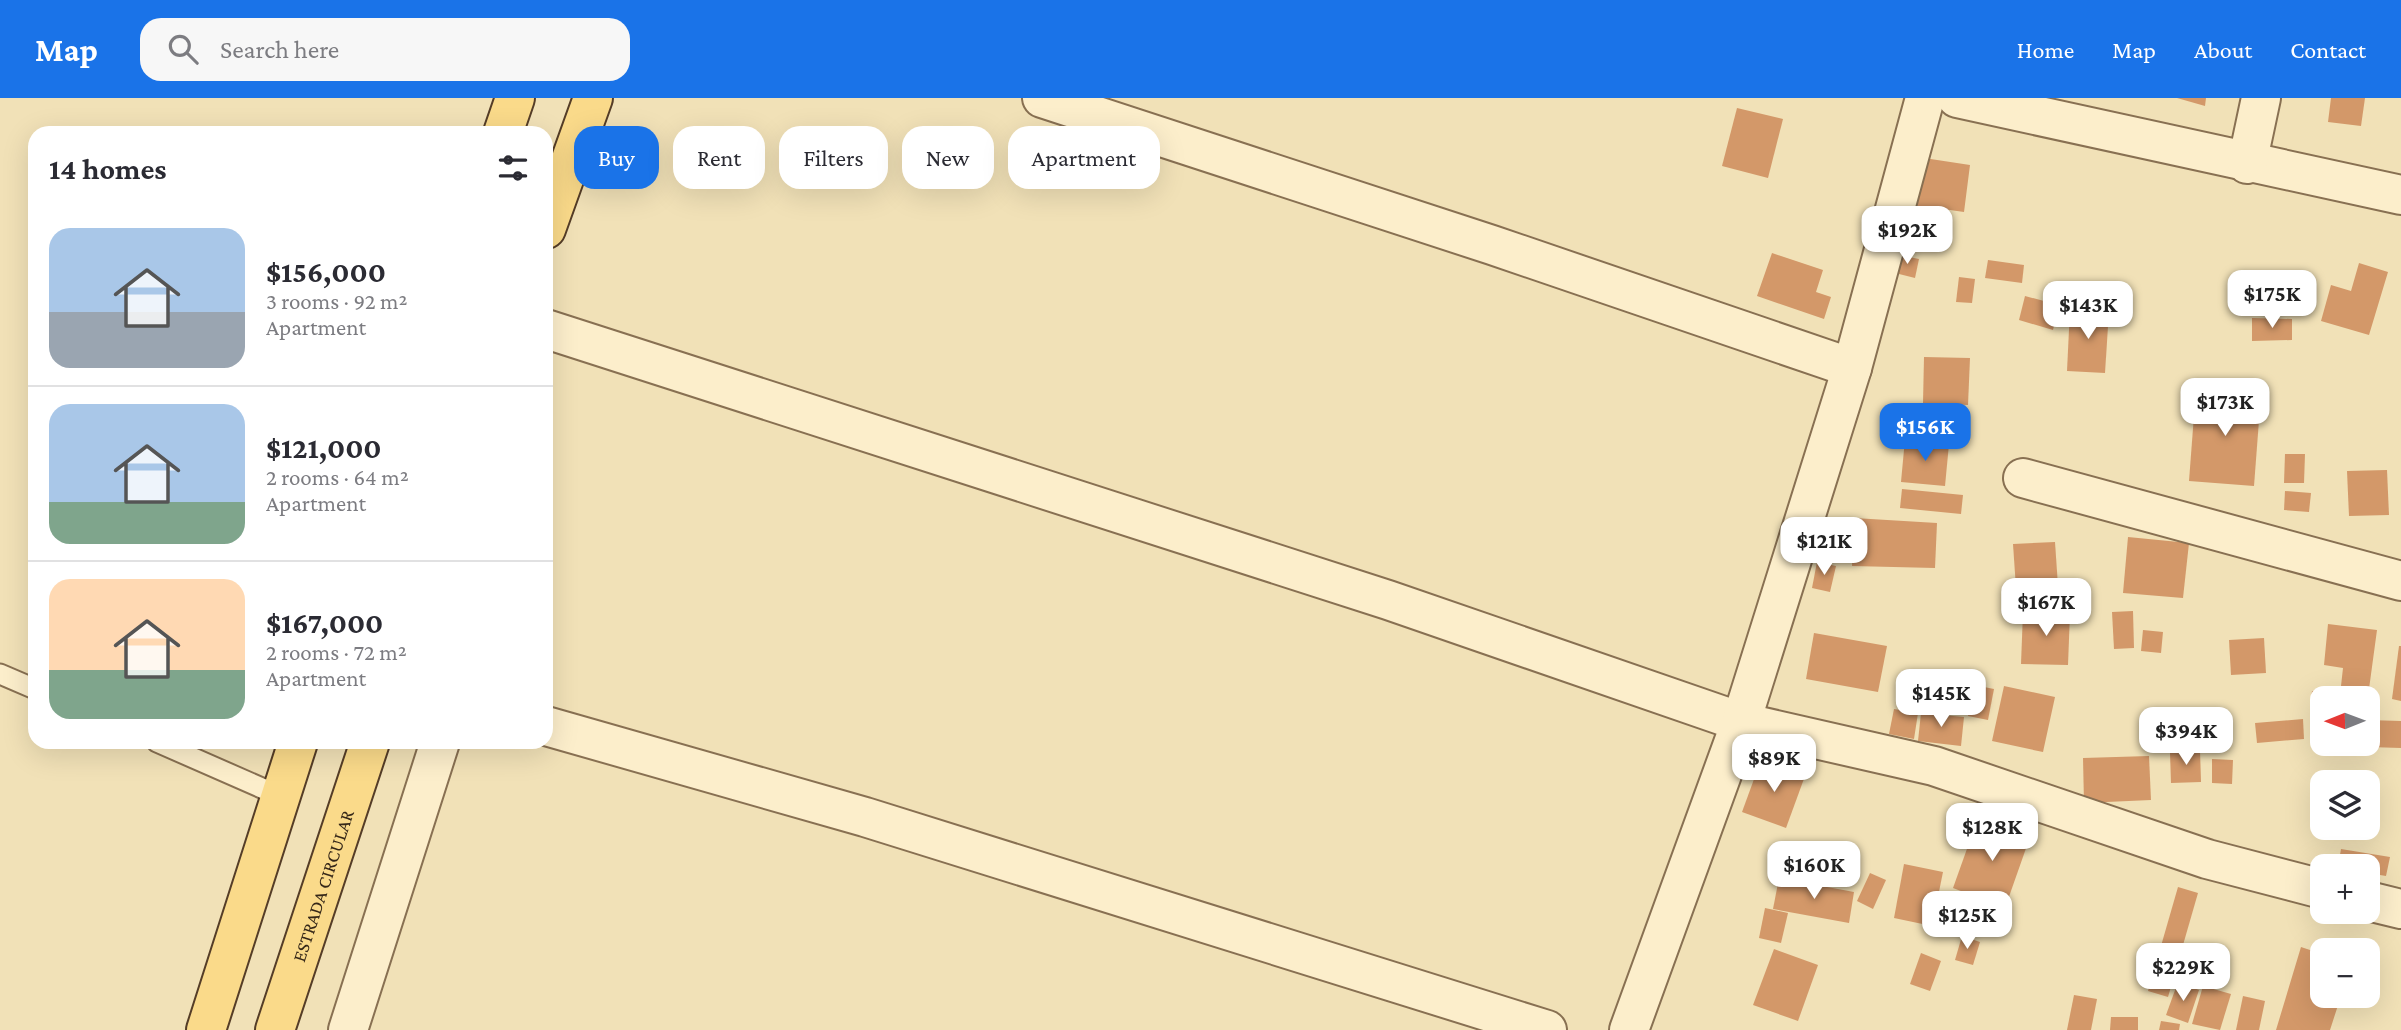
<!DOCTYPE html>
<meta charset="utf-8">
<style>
:root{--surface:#fff;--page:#f7f7f7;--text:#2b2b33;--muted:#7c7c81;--line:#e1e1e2;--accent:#1a73e8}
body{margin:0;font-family:"Crimson Pro",serif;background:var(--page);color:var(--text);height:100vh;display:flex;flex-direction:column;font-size:26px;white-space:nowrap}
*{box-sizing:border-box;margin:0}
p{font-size:23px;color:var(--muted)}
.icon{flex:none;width:38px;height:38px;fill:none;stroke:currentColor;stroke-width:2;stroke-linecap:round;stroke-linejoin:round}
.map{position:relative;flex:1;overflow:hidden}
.details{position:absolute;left:28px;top:28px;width:525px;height:623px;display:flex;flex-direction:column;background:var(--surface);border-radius:21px;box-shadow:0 7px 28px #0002}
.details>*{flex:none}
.top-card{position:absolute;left:574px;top:28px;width:665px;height:63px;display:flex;gap:14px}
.needle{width:46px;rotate:269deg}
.controls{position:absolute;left:2310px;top:588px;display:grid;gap:14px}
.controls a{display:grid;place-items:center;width:70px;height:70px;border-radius:14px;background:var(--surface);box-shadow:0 7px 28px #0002;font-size:35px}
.price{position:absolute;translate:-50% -60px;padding:0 16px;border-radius:14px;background:#fff;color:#222;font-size:23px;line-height:46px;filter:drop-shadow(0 2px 4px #0008)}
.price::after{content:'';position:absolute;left:50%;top:42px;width:21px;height:16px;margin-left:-10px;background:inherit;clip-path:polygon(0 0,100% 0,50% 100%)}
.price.selected{background:var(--accent);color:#fff}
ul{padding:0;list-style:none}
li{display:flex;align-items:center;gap:21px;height:175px;padding:0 21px}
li+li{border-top:2px solid var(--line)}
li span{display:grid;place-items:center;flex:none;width:196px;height:140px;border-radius:21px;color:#555}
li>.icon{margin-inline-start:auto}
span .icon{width:84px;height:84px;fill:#fffc;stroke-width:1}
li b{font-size:30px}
h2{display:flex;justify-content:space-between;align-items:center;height:84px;padding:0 21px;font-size:30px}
.tag{padding:0 24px;border-radius:21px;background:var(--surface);box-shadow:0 7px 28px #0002;font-size:24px;line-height:63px}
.tag.selected{background:var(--accent);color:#fff}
header{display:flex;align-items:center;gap:42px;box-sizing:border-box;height:98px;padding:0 35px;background:var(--accent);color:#fff}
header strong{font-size:33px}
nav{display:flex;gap:38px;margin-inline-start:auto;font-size:24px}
.search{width:490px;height:63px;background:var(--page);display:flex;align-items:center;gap:18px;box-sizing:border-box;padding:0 24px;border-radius:21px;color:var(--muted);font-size:26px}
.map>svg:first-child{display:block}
.building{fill:#d39869}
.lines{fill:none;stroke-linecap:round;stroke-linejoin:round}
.lane-casing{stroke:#887052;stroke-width:23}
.street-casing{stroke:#887052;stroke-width:42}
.primary-casing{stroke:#553d27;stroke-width:42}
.lane{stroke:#fceecb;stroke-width:19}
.street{stroke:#fceecb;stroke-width:38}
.primary{stroke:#fada8a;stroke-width:38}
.labels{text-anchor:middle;stroke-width:5;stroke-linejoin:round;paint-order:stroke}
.street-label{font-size:19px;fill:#352718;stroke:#f8ebc7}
</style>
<header>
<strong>Map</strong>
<div class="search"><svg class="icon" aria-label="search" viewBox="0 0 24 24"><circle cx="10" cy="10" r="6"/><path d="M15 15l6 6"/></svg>Search here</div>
<nav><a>Home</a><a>Map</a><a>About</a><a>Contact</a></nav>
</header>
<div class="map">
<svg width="2401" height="932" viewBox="0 0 2401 932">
<rect width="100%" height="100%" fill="#f1e1b7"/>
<g class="building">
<path d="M 2177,0 L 2206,0 L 2205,8 Z"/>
<path d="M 2331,0 L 2365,0 L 2361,28 L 2328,24 Z"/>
<path d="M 1737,10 L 1783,21 L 1768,80 L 1722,68 Z"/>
<path d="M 1924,60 L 1970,67 L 1964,114 L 1943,111 L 1940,135 L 1914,131 Z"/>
<path d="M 1772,155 L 1823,172 L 1816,194 L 1831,199 L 1824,221 L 1757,198 Z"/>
<path d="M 1899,157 L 1919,161 L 1915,180 L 1895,175 Z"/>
<path d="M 1988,162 L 2024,167 L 2022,185 L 1985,180 Z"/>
<path d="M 2359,165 L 2388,174 L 2369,237 L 2321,223 L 2331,187 L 2351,193 Z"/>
<path d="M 1959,179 L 1975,181 L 1972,205 L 1956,204 Z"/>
<path d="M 2025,198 L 2059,207 L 2053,232 L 2019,222 Z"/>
<path d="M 2070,211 L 2109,213 L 2105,275 L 2067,273 Z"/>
<path d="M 2252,220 L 2292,221 L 2292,242 L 2252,243 Z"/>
<path d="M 1924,259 L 1970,260 L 1968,307 L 1923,305 Z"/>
<path d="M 2196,291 L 2261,296 L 2254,388 L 2189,383 Z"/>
<path d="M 1945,311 L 1962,314 L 1957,346 L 1940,343 Z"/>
<path d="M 1905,341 L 1949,346 L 1945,388 L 1901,384 Z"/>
<path d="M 2285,356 L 2305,356 L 2304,385 L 2284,385 Z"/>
<path d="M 2387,372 L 2389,417 L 2349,418 L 2347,373 Z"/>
<path d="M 1902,391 L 1963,397 L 1961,416 L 1900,410 Z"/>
<path d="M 2285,393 L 2311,395 L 2309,414 L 2284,412 Z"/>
<path d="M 1854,420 L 1937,425 L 1935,470 L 1852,468 Z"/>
<path d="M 2128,439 L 2189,445 L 2183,500 L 2123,495 Z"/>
<path d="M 2055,444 L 2058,488 L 2016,490 L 2013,446 Z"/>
<path d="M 1817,464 L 1836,468 L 1830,494 L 1812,490 Z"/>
<path d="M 2133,513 L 2134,550 L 2114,551 L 2112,514 Z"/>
<path d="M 2023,514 L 2070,515 L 2068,567 L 2021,566 Z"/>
<path d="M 2328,526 L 2377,532 L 2369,591 L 2341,588 L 2343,570 L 2324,567 Z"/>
<path d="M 2143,532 L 2163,534 L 2161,555 L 2141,553 Z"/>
<path d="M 1814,535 L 1887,548 L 1878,594 L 1806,581 Z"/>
<path d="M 2264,540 L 2266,575 L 2231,577 L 2229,542 Z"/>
<path d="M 2399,548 L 2401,548 L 2401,603 L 2392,601 Z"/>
<path d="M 1974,587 L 1994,591 L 1988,622 L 1968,618 Z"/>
<path d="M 2004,588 L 2055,599 L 2043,654 L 1992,643 Z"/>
<path d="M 2312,593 L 2336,595 L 2335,600 L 2322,600 L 2322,613 L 2310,611 Z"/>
<path d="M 2356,597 L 2376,598 L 2374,619 L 2368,618 L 2368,600 L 2356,600 Z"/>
<path d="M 1894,611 L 1918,615 L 1914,641 L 1889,636 Z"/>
<path d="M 1921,615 L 1964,619 L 1961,648 L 1918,643 Z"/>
<path d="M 2303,621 L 2304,641 L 2257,645 L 2255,625 Z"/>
<path d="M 2368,622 L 2401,623 L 2401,650 L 2338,648 L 2338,646 L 2368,646 Z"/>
<path d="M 2200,652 L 2201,684 L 2171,685 L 2170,654 Z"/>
<path d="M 2149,658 L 2151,702 L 2084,705 L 2083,660 Z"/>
<path d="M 2212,661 L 2233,662 L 2232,686 L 2212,685 Z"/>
<path d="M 1761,662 L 1805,678 L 1786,730 L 1742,714 Z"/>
<path d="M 1978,720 L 2030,739 L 2005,810 L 1953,790 Z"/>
<path d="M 2341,751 L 2390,759 L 2386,778 L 2368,775 L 2368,768 L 2338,768 Z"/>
<path d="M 1904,766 L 1943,774 L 1932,828 L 1894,820 Z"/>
<path d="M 1870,775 L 1886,782 L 1873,811 L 1857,803 Z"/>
<path d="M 1779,780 L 1854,794 L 1849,825 L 1773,811 Z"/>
<path d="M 2178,789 L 2198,795 L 2168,899 L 2148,893 Z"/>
<path d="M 1765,810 L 1788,815 L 1781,845 L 1759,840 Z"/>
<path d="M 1962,838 L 1980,844 L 1973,867 L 1955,862 Z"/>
<path d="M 2301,849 L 2322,856 L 2322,898 L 2341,898 L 2330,932 L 2276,932 Z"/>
<path d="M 1774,851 L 1818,867 L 1798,923 L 1753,907 Z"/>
<path d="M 1921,855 L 1941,863 L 1930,893 L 1910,886 Z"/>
<path d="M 2178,884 L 2199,892 L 2188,925 L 2166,917 Z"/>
<path d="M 2203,888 L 2231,896 L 2220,932 L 2192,926 Z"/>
<path d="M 2074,897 L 2097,901 L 2091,932 L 2067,932 Z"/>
<path d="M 2243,898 L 2265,903 L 2259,932 L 2236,932 Z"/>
<path d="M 2111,919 L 2138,919 L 2138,932 L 2110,932 Z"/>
<path d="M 2161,923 L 2180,926 L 2179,932 L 2159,932 Z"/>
</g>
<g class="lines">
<defs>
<g id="lane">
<path d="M 0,576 L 35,591"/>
<path d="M 157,644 L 280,698"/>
</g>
<g id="street">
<path d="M 1042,0 L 1492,147 L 1852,270"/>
<path d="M 1957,0 L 2401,97"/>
<path d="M 2247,66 L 2261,0"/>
<path d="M 546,231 L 1388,502 L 1741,624 L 1934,668 L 2207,761 L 2322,791"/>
<path d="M 2023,380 L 2401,483"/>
<path d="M 546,628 L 865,719 L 1547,932"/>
<path d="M 2368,803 L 2401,811"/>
<path d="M 348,932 L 440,644"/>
<path d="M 1629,932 L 1741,624 L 1852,270 L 1925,0"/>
</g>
<g id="primary">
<path d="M 503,35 L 515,0"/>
<path d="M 546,131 L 593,0"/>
<path d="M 206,932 L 298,644"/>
<path id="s1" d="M 275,932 L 370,644"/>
</g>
</defs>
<use href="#lane" class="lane-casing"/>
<use href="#street" class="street-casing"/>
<use href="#primary" class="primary-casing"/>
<use href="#lane" class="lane"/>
<use href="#street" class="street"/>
<use href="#primary" class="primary"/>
</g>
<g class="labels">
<g class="street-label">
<text dy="7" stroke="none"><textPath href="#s1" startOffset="152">ESTRADA CIRCULAR</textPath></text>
</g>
</g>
</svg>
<div class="controls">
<a><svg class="needle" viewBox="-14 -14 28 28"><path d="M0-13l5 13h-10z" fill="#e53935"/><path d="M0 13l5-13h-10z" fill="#7c7c81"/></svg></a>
<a><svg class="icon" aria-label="layers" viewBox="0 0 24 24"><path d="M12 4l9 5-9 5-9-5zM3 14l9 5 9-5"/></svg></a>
<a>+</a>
<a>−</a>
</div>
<b class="price" style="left:1907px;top:168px">$192K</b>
<b class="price" style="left:2272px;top:232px">$175K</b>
<b class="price" style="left:2088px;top:243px">$143K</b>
<b class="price" style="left:2225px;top:340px">$173K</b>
<b class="price selected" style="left:1925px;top:365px">$156K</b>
<b class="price" style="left:1824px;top:479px">$121K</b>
<b class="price" style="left:2046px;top:540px">$167K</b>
<b class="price" style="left:1941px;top:631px">$145K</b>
<b class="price" style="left:2186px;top:669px">$394K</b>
<b class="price" style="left:1774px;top:696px">$89K</b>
<b class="price" style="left:1992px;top:765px">$128K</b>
<b class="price" style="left:1814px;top:803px">$160K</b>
<b class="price" style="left:1967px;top:853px">$125K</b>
<b class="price" style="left:2183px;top:905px">$229K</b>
<div class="top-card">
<a class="tag selected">Buy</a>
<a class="tag">Rent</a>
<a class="tag">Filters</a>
<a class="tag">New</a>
<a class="tag">Apartment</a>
</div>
<section class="details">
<h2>14 homes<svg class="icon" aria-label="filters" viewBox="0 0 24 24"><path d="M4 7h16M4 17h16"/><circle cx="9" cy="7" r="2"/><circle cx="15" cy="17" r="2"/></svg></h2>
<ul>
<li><span style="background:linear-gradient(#a9c7e8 60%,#9aa5b1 0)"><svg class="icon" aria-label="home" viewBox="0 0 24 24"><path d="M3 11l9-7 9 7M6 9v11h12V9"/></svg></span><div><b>$156,000</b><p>3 rooms · 92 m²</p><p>Apartment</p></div></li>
<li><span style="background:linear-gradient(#a9c7e8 70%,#7fa58c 0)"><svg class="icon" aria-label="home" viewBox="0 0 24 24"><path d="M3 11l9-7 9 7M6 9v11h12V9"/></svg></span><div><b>$121,000</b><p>2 rooms · 64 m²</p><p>Apartment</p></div></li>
<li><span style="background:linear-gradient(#ffd9b3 65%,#7fa58c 0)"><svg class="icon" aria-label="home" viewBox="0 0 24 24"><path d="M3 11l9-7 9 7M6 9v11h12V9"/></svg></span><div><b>$167,000</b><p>2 rooms · 72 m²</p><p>Apartment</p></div></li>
</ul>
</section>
</div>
